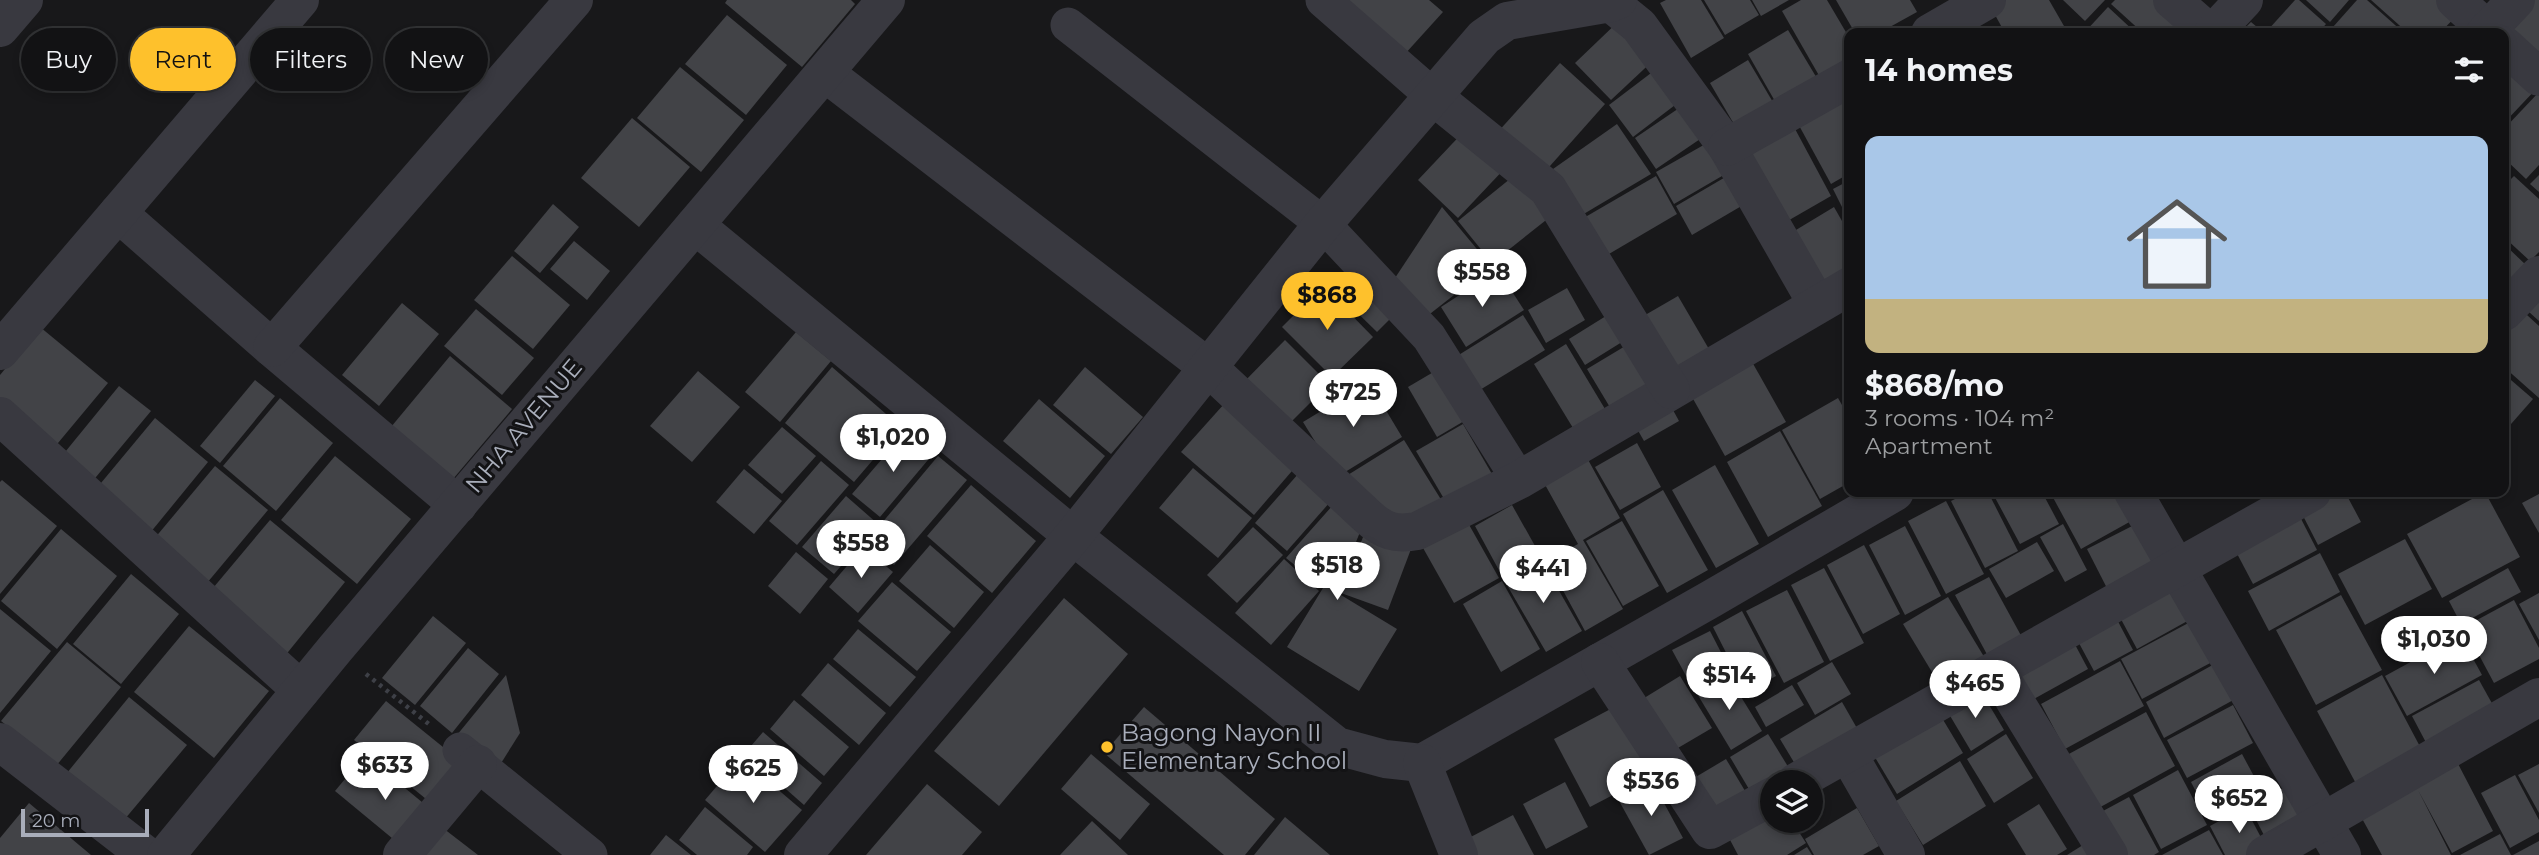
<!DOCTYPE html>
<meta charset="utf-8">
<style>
:root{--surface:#121214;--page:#1b1b1d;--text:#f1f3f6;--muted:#9c9ea0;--line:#313234;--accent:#fec12c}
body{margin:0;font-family:Montserrat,sans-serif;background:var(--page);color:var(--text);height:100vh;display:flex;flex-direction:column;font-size:26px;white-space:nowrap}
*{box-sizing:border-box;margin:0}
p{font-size:23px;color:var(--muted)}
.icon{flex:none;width:38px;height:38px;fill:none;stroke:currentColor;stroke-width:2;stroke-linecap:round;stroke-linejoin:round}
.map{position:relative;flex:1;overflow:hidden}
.sheet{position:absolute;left:1844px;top:28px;width:665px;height:469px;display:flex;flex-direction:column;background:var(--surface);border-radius:14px;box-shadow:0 4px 10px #0003,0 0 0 2px var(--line)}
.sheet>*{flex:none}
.top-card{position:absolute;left:21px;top:28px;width:665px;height:63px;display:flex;gap:14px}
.controls{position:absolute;left:1760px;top:770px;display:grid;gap:14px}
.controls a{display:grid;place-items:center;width:63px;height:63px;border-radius:50%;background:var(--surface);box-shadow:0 4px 10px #0003,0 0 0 2px var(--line);font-size:35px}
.scale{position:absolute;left:21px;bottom:18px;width:128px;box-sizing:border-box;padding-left:7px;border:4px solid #a9aebb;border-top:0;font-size:19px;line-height:24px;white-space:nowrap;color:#a9aebb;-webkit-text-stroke:5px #131315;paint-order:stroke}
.price{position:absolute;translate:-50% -60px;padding:0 16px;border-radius:24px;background:#fff;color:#222;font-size:23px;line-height:46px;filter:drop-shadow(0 2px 4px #0008)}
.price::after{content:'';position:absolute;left:50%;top:42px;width:21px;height:16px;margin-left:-10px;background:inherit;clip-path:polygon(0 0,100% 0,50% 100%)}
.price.selected{background:var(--accent);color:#111}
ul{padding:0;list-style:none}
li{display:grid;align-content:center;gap:14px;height:371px;padding:0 21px}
li span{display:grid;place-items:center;height:217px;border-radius:14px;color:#555}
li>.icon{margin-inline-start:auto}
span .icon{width:126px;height:126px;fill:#fffc;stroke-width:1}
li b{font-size:30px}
h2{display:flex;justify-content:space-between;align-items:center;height:84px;padding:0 21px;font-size:30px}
.pill{padding:0 24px;border-radius:32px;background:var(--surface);box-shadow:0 4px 10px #0003,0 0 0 2px var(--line);font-size:24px;line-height:63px}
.pill.selected{background:var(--accent);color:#111}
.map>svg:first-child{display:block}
.building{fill:#424347}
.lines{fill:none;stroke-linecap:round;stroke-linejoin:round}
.path{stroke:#3e4047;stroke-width:4.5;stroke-dasharray:3.5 5;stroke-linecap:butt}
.pedestrian{stroke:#393940;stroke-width:35}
.minor{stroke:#393940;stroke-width:38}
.tertiary{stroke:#393940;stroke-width:38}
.poi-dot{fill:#fec12c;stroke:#131315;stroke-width:2.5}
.labels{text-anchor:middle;stroke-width:6;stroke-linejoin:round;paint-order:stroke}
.street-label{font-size:24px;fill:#a9aebb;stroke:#131315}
.poi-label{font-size:24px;fill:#a9aebb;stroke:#131315;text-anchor:start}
</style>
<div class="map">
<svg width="2539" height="855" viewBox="0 0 2539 855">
<rect width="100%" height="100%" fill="#18181a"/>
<g class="building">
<path d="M 727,0 L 851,0 L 855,4 L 802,67 L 725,3 Z"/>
<path d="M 1341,0 L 1429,0 L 1443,12 L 1404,55 Z"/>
<path d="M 1666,0 L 1701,0 L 1724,38 L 1691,58 L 1660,3 Z"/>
<path d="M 1704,0 L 1750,0 L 1759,15 L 1725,35 Z"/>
<path d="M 1752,0 L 1789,0 L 1761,16 Z"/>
<path d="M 1801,0 L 1827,0 L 1850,39 L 1850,62 L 1821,79 L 1782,11 Z"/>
<path d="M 1836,0 L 1910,0 L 1917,12 L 1879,33 L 1855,33 Z"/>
<path d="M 1995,0 L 2049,0 L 2068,33 L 2005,33 L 1989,4 Z"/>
<path d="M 2063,0 L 2105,0 L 2085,21 Z"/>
<path d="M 2115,0 L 2169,0 L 2201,33 L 2143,33 L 2111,4 Z"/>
<path d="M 2295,0 L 2299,0 L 2326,24 L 2318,33 L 2270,33 L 2267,31 Z"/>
<path d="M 2306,0 L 2349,0 L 2330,22 Z"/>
<path d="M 2357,0 L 2367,0 L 2404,33 L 2340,33 L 2333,27 Z"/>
<path d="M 2371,0 L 2443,0 L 2458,14 L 2440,33 L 2408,33 Z"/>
<path d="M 2530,0 L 2539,0 L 2539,65 L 2502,30 Z"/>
<path d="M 2108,7 L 2136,33 L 2084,33 Z"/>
<path d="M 727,15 L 787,65 L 746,115 L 685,64 Z"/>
<path d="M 1623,17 L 1659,55 L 1611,100 L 1575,63 Z"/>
<path d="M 2251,22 L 2264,33 L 2240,33 Z"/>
<path d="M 1788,30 L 1821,85 L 1780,110 L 1748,54 Z"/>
<path d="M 2504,50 L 2539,86 L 2504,123 Z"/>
<path d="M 1748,60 L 1777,109 L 1738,131 L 1710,83 Z"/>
<path d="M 1560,63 L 1605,104 L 1542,175 L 1496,134 Z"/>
<path d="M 680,67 L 744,120 L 701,172 L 637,118 Z"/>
<path d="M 1655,70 L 1679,102 L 1633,137 L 1609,105 Z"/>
<path d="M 1850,91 L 1850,173 L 1831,184 L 1796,120 Z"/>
<path d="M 2539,92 L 2539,165 L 2526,179 L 2504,158 L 2504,129 Z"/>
<path d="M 1688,102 L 1709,133 L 1656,169 L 1635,138 Z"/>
<path d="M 632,118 L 690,167 L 639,227 L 581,178 Z"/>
<path d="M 1617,124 L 1651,174 L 1582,215 L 1553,169 Z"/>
<path d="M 1468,127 L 1508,165 L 1458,218 L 1418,180 Z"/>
<path d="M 1794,127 L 1831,196 L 1777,227 L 1739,156 Z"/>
<path d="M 1716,138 L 1734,169 L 1674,204 L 1656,172 Z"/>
<path d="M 1521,170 L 1555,213 L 1492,263 L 1458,221 Z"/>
<path d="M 1734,172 L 1750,201 L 1692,235 L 1676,206 Z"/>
<path d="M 2539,175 L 2539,192 L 2530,184 Z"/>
<path d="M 1656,176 L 1677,214 L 1597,261 L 1575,223 Z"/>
<path d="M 2514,176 L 2539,199 L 2539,252 L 2530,261 L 2504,237 L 2504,186 Z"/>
<path d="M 1850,180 L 1850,223 L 1833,189 Z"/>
<path d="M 553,204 L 579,227 L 540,273 L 514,251 Z"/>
<path d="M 1442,207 L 1491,266 L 1426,317 L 1395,278 Z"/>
<path d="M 1834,207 L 1850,235 L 1850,277 L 1820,295 L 1786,236 Z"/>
<path d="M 574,241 L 610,271 L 587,300 L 550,269 Z"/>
<path d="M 2504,244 L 2527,266 L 2504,291 Z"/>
<path d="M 512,256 L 570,305 L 533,349 L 474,300 Z"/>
<path d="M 1355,265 L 1399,310 L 1377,332 L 1332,288 Z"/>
<path d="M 1498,270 L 1524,310 L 1466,347 L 1441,307 Z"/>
<path d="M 2539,278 L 2539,321 L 2518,302 Z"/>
<path d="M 1323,286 L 1373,337 L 1332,377 L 1282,327 Z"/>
<path d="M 1567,288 L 1585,320 L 1546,343 L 1528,310 Z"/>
<path d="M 1678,296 L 1713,356 L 1674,378 L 1640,318 Z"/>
<path d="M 402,303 L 439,334 L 379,406 L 342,375 Z"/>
<path d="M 2515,304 L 2539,326 L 2539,398 L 2504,367 L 2504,316 Z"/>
<path d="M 476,309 L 534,358 L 502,395 L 444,346 Z"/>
<path d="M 1614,311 L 1630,337 L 1585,365 L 1569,339 Z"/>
<path d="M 1523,315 L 1545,350 L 1470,396 L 1449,361 Z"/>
<path d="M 40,327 L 108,383 L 53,449 L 0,405 L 0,375 Z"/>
<path d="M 796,332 L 831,361 L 780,422 L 745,392 Z"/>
<path d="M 1637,339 L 1663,384 L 1614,414 L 1587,369 Z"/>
<path d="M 1285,340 L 1329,384 L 1285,428 L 1241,385 Z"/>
<path d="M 1566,344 L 1605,409 L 1573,428 L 1534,364 Z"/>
<path d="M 1747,353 L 1786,422 L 1725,456 L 1687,388 Z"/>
<path d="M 450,356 L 512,409 L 448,485 L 386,433 Z"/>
<path d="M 832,367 L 901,427 L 854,482 L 785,423 Z"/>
<path d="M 1085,367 L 1143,417 L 1111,454 L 1053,405 Z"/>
<path d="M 1442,367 L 1471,417 L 1437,437 L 1408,387 Z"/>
<path d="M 698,371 L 740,407 L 692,462 L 650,426 Z"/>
<path d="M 2504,374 L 2533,399 L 2504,432 Z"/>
<path d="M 255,380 L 275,396 L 220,463 L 200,446 Z"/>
<path d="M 1369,382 L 1402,437 L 1337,477 L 1303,422 Z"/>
<path d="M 119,386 L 151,411 L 91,483 L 61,457 Z"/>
<path d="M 1850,392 L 1850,408 L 1843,396 Z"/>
<path d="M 1233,394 L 1304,457 L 1254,515 L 1181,452 Z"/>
<path d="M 280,398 L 333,443 L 276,511 L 223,466 Z"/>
<path d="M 1838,398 L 1850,419 L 1850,482 L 1820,499 L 1782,430 Z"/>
<path d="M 1039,399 L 1105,456 L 1070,498 L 1003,441 Z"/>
<path d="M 1667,399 L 1679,421 L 1644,441 L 1632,420 Z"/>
<path d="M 155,418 L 208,462 L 150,533 L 96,489 Z"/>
<path d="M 1463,424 L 1496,481 L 1450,509 L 1416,451 Z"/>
<path d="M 782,427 L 816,456 L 782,494 L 748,465 Z"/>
<path d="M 906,431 L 933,454 L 880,517 L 852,494 Z"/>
<path d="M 1780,431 L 1822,506 L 1768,537 L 1727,462 Z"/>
<path d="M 1404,440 L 1445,506 L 1411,523 L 1389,514 L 1343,478 Z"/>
<path d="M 1637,443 L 1661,487 L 1620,510 L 1595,467 Z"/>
<path d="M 335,456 L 411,519 L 357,584 L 281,520 Z"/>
<path d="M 938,456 L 967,480 L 894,565 L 866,542 Z"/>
<path d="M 1586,456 L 1620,518 L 1583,540 L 1623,609 L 1585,631 L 1547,561 L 1578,544 L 1543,481 Z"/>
<path d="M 821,461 L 849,485 L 797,545 L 769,521 Z"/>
<path d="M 1306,465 L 1338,493 L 1287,551 L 1255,523 Z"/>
<path d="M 1715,465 L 1759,544 L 1716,568 L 1672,490 Z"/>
<path d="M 215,466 L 268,510 L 202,589 L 149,545 Z"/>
<path d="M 1193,468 L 1252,518 L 1218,558 L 1159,508 Z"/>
<path d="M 744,469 L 782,501 L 754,534 L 716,502 Z"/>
<path d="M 2,480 L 57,526 L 0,594 L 0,482 Z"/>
<path d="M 971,485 L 1036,541 L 992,593 L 927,536 Z"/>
<path d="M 1663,490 L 1708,570 L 1667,593 L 1623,514 Z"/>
<path d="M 1969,492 L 1988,492 L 2018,551 L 1985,568 L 1951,501 Z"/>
<path d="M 1992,492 L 2042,492 L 2059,524 L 2020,544 Z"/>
<path d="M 2050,492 L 2117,492 L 2133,520 L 2081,549 Z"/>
<path d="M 2328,492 L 2345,492 L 2361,522 L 2318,545 L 2299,508 Z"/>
<path d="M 2485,492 L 2520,557 L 2442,598 L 2407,534 Z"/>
<path d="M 2539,494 L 2539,533 L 2522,503 Z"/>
<path d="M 846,496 L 878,524 L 834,574 L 802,547 Z"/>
<path d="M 1341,496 L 1366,517 L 1336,592 L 1397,629 L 1359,691 L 1287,647 L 1323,588 L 1286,558 Z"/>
<path d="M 1946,501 L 1984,574 L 1946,594 L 1908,521 Z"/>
<path d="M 1512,505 L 1539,553 L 1501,574 L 1475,526 Z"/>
<path d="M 2297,511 L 2317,550 L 2253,584 L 2233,546 Z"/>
<path d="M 1463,514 L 1499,578 L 1454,603 L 1418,539 Z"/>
<path d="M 270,520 L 345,582 L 284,657 L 208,594 Z"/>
<path d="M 1622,521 L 1659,586 L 1623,606 L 1586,541 Z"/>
<path d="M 2140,522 L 2165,570 L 2112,598 L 2087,549 Z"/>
<path d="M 2063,524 L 2087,570 L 2065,582 L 2040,537 Z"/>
<path d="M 1905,526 L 1941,596 L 1905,615 L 1869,545 Z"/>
<path d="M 1253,527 L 1283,555 L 1237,603 L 1207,575 Z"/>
<path d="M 61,529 L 117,576 L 57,649 L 1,601 Z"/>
<path d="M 1365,532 L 1411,549 L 1388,610 L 1341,593 Z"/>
<path d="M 2405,539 L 2432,589 L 2365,625 L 2338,574 Z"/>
<path d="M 2037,542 L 2054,571 L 2006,598 L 1989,569 Z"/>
<path d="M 930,545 L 984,592 L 954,628 L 899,581 Z"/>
<path d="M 1864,545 L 1900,614 L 1863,634 L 1827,565 Z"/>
<path d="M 863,547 L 893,572 L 858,613 L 829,587 Z"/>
<path d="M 796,552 L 828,579 L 800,614 L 768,586 Z"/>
<path d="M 2320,553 L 2340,592 L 2269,631 L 2248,591 Z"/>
<path d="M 1284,559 L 1319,591 L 1271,645 L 1235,613 Z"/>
<path d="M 1541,559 L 1582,631 L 1546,652 L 1504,580 Z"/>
<path d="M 1824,568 L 1864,643 L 1830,661 L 1791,585 Z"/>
<path d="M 2508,568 L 2521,592 L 2461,624 L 2449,601 Z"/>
<path d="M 131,574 L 179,614 L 121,684 L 73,644 Z"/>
<path d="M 1989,577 L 2024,641 L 1990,660 L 1955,595 Z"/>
<path d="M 2169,578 L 2191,619 L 2137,649 L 2115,608 Z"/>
<path d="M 1502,581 L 1540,649 L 1501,672 L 1463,604 Z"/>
<path d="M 892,582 L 951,632 L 917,671 L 858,621 Z"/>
<path d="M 1787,590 L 1824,662 L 1784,683 L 1746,611 Z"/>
<path d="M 2539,593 L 2539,640 L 2519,604 Z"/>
<path d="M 2341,595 L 2382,670 L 2316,705 L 2276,630 Z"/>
<path d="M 1948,597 L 1989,665 L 1944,692 L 1903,624 Z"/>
<path d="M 1064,598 L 1128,654 L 999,806 L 934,751 Z"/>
<path d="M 2514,600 L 2539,648 L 2539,659 L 2494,683 L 2464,627 Z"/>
<path d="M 0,609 L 51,651 L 0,713 Z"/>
<path d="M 2112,610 L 2133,650 L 2094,671 L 2073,632 Z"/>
<path d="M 1742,611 L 1776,676 L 1746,692 L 1713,627 Z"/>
<path d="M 433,616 L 466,643 L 415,705 L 382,678 Z"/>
<path d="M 2194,620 L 2216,660 L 2142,699 L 2121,659 Z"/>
<path d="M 189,626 L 269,691 L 214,758 L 134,692 Z"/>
<path d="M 858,629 L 916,677 L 890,707 L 833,659 Z"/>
<path d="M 1710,631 L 1728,666 L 1691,685 L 1672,650 Z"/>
<path d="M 2460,635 L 2482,675 L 2407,716 L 2385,676 Z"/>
<path d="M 2071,637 L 2088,669 L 2032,700 L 2015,668 Z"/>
<path d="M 67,642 L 121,687 L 56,766 L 1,721 Z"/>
<path d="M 468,648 L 499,674 L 452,733 L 420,706 Z"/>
<path d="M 2120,661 L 2144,706 L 2065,749 L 2041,704 Z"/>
<path d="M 1832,662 L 1851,694 L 1815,715 L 1797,683 Z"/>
<path d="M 2218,662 L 2237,698 L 2164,738 L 2146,702 Z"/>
<path d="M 828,663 L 886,713 L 859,745 L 801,695 Z"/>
<path d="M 1727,674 L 1762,731 L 1731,750 L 1696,692 Z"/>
<path d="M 506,675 L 520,733 L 498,768 L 457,735 Z"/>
<path d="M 2382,675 L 2425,756 L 2360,791 L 2317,711 Z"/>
<path d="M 1680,676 L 1712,728 L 1666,755 L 1636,703 Z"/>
<path d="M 2479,680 L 2499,716 L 2431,752 L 2412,716 Z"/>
<path d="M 1792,685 L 1804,705 L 1766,727 L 1755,707 Z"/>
<path d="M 1979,688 L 2004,730 L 1971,751 L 1946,709 Z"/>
<path d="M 129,697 L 187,745 L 119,826 L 62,779 Z"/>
<path d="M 794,700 L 849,747 L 824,776 L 770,729 Z"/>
<path d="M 386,701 L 469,768 L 437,808 L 354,740 Z"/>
<path d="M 1842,702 L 1862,737 L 1801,774 L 1780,739 Z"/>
<path d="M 1620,704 L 1655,773 L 1590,807 L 1554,739 Z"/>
<path d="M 2233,705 L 2253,743 L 2187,778 L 2167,740 Z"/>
<path d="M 1144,707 L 1275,819 L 1245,855 L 1224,855 L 1104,753 Z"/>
<path d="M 2146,712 L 2175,766 L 2095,810 L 2067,755 Z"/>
<path d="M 1939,713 L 1963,753 L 1897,794 L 1873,754 Z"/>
<path d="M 763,732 L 822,783 L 804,805 L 745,753 Z"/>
<path d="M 1768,734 L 1795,778 L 1756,801 L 1730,757 Z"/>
<path d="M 2006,734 L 2033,778 L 1994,803 L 1967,759 Z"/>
<path d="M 1091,754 L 1150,804 L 1120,840 L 1061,789 Z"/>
<path d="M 2242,754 L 2263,793 L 2211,821 L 2191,782 Z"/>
<path d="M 365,755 L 434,812 L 404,848 L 335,791 Z"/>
<path d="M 741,758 L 802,810 L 765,852 L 705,800 Z"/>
<path d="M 2455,758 L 2493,831 L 2452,853 L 2418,790 L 2451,855 L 2382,855 L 2359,813 Z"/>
<path d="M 1726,759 L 1751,801 L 1714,823 L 1689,781 Z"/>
<path d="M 1960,761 L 1986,806 L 1923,845 L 1896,801 Z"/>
<path d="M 2539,764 L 2539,813 L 2518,775 Z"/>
<path d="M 2178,770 L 2207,825 L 2161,849 L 2133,795 Z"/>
<path d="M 2515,775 L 2539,820 L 2539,832 L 2510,848 L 2481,793 Z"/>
<path d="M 1652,781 L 1683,838 L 1649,855 L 1618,799 Z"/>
<path d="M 1565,782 L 1588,827 L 1546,849 L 1523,804 Z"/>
<path d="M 927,784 L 982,832 L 962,855 L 866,855 Z"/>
<path d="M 2287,786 L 2307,824 L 2269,845 L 2249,806 Z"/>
<path d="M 2129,797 L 2159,852 L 2154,855 L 2126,855 L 2103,811 Z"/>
<path d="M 29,803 L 91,855 L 0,855 L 0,838 Z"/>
<path d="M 2039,804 L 2067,849 L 2057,855 L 2026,855 L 2007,824 Z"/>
<path d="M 705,807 L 753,847 L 747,855 L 697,855 L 679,840 Z"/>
<path d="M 2245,807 L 2267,849 L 2257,855 L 2225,855 L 2210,826 Z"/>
<path d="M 1857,808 L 1879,846 L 1863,855 L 1814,855 L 1805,839 Z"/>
<path d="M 1773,812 L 1773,821 L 1792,821 L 1806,843 L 1787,855 L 1738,855 L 1729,838 Z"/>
<path d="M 1513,815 L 1534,855 L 1467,855 L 1461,842 Z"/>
<path d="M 1285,817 L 1330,855 L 1254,855 Z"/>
<path d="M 1092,821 L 1128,855 L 1060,855 Z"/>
<path d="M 439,825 L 478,855 L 414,855 Z"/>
<path d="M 2209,830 L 2223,855 L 2162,855 Z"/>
<path d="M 2500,834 L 2511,855 L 2460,855 Z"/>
<path d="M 666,835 L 691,855 L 650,855 Z"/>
<path d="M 2539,841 L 2539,855 L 2513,855 Z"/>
<path d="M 2083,845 L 2089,855 L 2067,855 Z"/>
<path d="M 1807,847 L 1812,855 L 1794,855 Z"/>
</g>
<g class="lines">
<path class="path" d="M 366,674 L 430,725"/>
<g class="pedestrian">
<path d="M 1323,0 L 1434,97"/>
<path d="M 1068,25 L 1323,224 L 1429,337 L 1519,480"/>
<path d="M 460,750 L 590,855"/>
</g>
<g class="minor">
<path d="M 1607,0 L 1639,26 L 1727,147 L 1817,304"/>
<path d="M 2172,0 L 2210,33"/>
<path d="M 2455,0 L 2491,33"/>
<path d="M 0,28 L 24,0"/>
<path d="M 1930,33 L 1987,0"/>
<path d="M 2213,33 L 2244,0"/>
<path d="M 2485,33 L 2516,0"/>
<path d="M 2504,45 L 2539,77"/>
<path d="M 825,73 L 1209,368 L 1367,516 C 1383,531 1395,535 1417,531 L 1519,480 L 1850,286"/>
<path d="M 1434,97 L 1548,189 L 1671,390"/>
<path d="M 1727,147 L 1850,78"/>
<path d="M 118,213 L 272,348 L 458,505"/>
<path d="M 695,225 L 1073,536 L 1337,746 L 1385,759 L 1422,763 L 1711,599 L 1895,492"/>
<path d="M 2504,312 L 2539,275"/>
<path d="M 272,348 L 574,0"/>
<path d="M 0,351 L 300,0"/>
<path d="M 2133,492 L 2342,855"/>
<path d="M 1600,662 L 1710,830 L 1773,796"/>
<path d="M 1996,670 L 2109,855"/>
<path d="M 0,742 L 146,855"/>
<path d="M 1848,754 L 1906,855"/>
<path d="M 1422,763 L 1459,855"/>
<path d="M 1796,782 L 2312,492"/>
<path d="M 402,855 L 478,764"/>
<path d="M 803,855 L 1073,536 L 1323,224 L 1484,37 L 1507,21 L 1611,3 L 1618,0"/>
<path d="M 2265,855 L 2539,697"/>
</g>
<g class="tertiary">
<path d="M 0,416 L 301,690"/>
<path d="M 166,855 L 335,649 L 886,0"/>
</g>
</g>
<circle class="poi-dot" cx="1107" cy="747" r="7"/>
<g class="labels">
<g class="street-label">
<text transform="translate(524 426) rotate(-50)" y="8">NHA AVENUE</text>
</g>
<g class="poi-label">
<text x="1121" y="741">Bagong Nayon II<tspan x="1121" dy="28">Elementary School</tspan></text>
</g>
</g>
</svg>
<div class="controls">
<a><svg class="icon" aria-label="layers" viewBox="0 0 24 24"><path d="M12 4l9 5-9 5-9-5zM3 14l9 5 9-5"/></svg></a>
</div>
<div class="scale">20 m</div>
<b class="price" style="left:1482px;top:309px">$558</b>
<b class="price selected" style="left:1327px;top:332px">$868</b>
<b class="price" style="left:1353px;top:429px">$725</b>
<b class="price" style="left:893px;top:474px">$1,020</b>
<b class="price" style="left:861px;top:580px">$558</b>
<b class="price" style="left:1337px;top:602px">$518</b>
<b class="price" style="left:1543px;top:605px">$441</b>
<b class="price" style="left:2434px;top:676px">$1,030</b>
<b class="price" style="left:1729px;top:712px">$514</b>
<b class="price" style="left:1975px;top:720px">$465</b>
<b class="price" style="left:385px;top:802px">$633</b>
<b class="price" style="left:753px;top:805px">$625</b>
<b class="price" style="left:1651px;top:818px">$536</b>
<b class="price" style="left:2239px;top:835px">$652</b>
<div class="top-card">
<a class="pill">Buy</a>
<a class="pill selected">Rent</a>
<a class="pill">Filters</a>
<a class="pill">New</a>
</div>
<section class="sheet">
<h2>14 homes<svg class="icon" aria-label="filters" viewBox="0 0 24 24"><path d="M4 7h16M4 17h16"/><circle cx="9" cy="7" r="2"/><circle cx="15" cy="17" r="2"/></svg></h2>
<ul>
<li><span style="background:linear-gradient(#a9c7e8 75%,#c2b280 0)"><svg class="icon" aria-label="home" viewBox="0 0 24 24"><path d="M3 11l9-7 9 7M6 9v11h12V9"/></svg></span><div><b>$868/mo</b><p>3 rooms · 104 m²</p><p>Apartment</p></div></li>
</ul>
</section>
</div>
